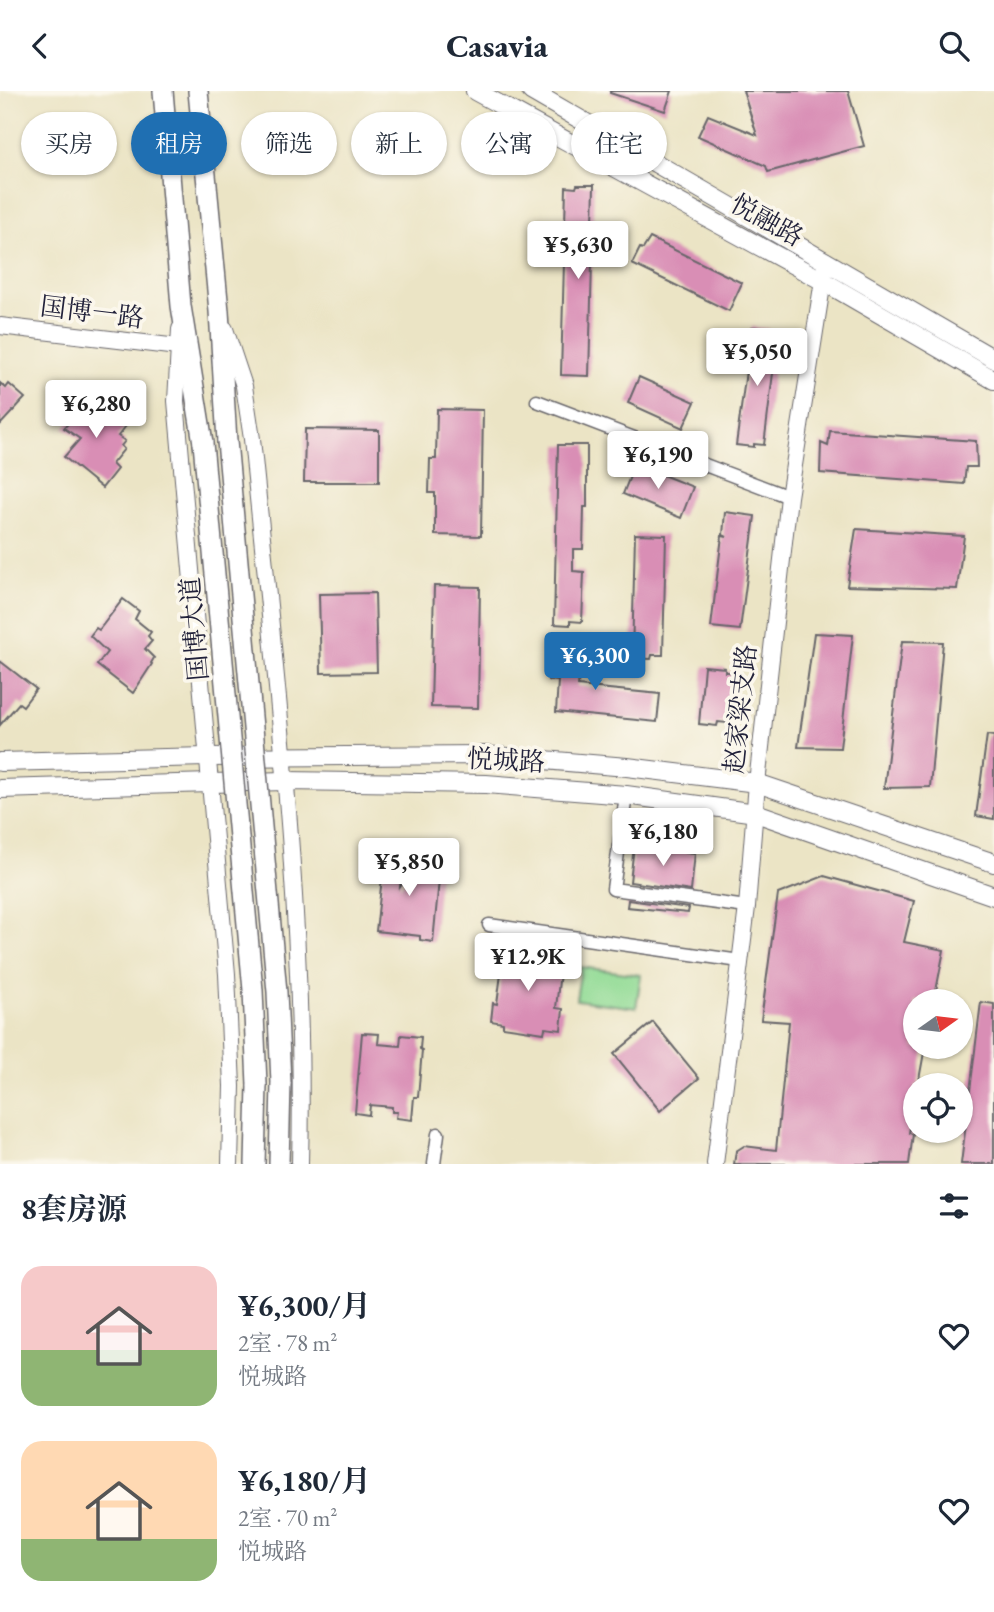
<!DOCTYPE html>
<html lang="zh">
<meta charset="utf-8">
<style>
:root{--surface:#fff;--page:#f6f6f7;--text:#1f2937;--muted:#747a83;--accent:#1f6fb2}
body{margin:0;font-family:"EB Garamond","Noto Serif SC",serif;background:var(--page);color:var(--text);height:100vh;display:flex;flex-direction:column;font-size:26px;white-space:nowrap}
*{box-sizing:border-box;margin:0}
p{font-size:23px;color:var(--muted)}
.icon{flex:none;width:38px;height:38px;fill:none;stroke:currentColor;stroke-width:2;stroke-linecap:round;stroke-linejoin:round}
.map{position:relative;height:1073px;overflow:hidden}
.panel{display:flex;flex-direction:column;background:var(--surface);flex:1}
.panel>*{flex:none}
.banner{position:absolute;left:21px;top:21px;width:952px;height:63px;display:flex;gap:14px}
.needle{width:46px;rotate:76deg}
.buttons{position:absolute;left:903px;top:898px;display:grid;gap:14px}
.buttons a{display:grid;place-items:center;width:70px;height:70px;border-radius:50%;background:var(--surface);box-shadow:0 2px 5px #0004;font-size:35px}
.price{position:absolute;translate:-50% -60px;padding:0 16px;border-radius:7px;background:#fff;color:#222;font-size:23px;line-height:46px;filter:drop-shadow(0 2px 4px #0008)}
.price::after{content:'';position:absolute;left:50%;top:42px;width:21px;height:16px;margin-left:-10px;background:inherit;clip-path:polygon(0 0,100% 0,50% 100%)}
.price.selected{background:var(--accent);color:#fff}
ul{padding:0;list-style:none}
li{display:flex;align-items:center;gap:21px;height:175px;padding:0 21px}
li span{display:grid;place-items:center;flex:none;width:196px;height:140px;border-radius:21px;color:#555}
li>.icon{margin-inline-start:auto}
span .icon{width:84px;height:84px;fill:#fffc;stroke-width:1}
li b{font-size:30px}
h2{display:flex;justify-content:space-between;align-items:center;height:84px;padding:0 21px;font-size:30px}
.chip{padding:0 24px;border-radius:32px;background:var(--surface);box-shadow:0 2px 5px #0004;font-size:24px;line-height:63px}
.chip.selected{background:var(--accent);color:#fff}
header{display:flex;justify-content:space-between;align-items:center;height:91px;padding:0 21px;background:var(--surface);font-size:32px;font-weight:800}
.map>svg:first-child{display:block}
.green{fill:#94dc97;stroke:#5b7f69;stroke-width:2}
.building{fill:#d98eb5}
.lines{fill:none;stroke-linecap:round;stroke-linejoin:round}
.minor-casing{stroke:#68666b;stroke-width:15}
.tertiary-casing{stroke:#68666b;stroke-width:18}
.secondary-casing{stroke:#68666b;stroke-width:20}
.primary-casing{stroke:#68666b;stroke-width:22}
.minor{stroke:#fff;stroke-width:12}
.tertiary{stroke:#fff;stroke-width:16}
.secondary{stroke:#fff;stroke-width:18}
.primary{stroke:#fff;stroke-width:19}
.primary-bridge-casing{stroke:#68666b;stroke-width:22;stroke-linecap:butt}
.primary-bridge{stroke:#fff;stroke-width:19}
.labels{text-anchor:middle;stroke-width:7;stroke-linejoin:round;paint-order:stroke}
.street-label{font-size:26px;fill:#22223b;stroke:#fbf7ec}
</style>
<header><svg class="icon" aria-label="back" viewBox="0 0 24 24"><path d="M15 5l-7 7 7 7"/></svg>Casavia<svg class="icon" aria-label="search" viewBox="0 0 24 24"><circle cx="10" cy="10" r="6"/><path d="M15 15l6 6"/></svg></header>
<div class="map">
<svg width="994" height="1073" viewBox="0 0 994 1073">
<rect width="100%" height="100%" fill="#fbf7ec"/>
<filter id="ink" filterUnits="userSpaceOnUse"><feTurbulence type="fractalNoise" baseFrequency=".0143" numOctaves="2"/><feDisplacementMap in="SourceGraphic" scale="14" xChannelSelector="R" yChannelSelector="G"/><feConvolveMatrix kernelMatrix="1 2 1 2 8 2 1 2 1" color-interpolation-filters="sRGB"/></filter>
<filter id="wash" filterUnits="userSpaceOnUse"><feTurbulence type="fractalNoise" baseFrequency=".00686" numOctaves="4" result="noise"/><feDisplacementMap in="SourceGraphic" scale="28" xChannelSelector="R" yChannelSelector="G"/><feGaussianBlur stdDeviation="1.57" result="paint"/><feColorMatrix in="noise" values="0 0 0 0 0 0 0 0 0 0 0 0 0 0 0 0 0 1.4 0 .05"/><feComposite in="paint" operator="in"/></filter>
<g filter="url(#wash)">
<rect width="100%" height="100%" fill="#ebe4c5"/>
<path class="green" d="M 581,876 L 641,884 L 636,917 L 576,909 Z"/>
<g id="blocks">
<g class="building">
<path d="M 610,0 L 672,0 L 665,20 L 610,2 Z"/>
<path d="M 743,0 L 848,0 L 864,55 L 768,81 L 766,75 L 698,45 L 708,24 L 757,44 Z"/>
<path d="M 577,94 L 594,94 L 589,285 L 561,284 L 566,96 L 576,97 Z"/>
<path d="M 650,147 L 742,192 L 729,220 L 632,173 L 640,157 L 643,158 Z"/>
<path d="M 752,236 L 769,238 L 769,241 L 778,242 L 764,354 L 754,353 L 754,356 L 736,354 Z"/>
<path d="M 639,286 L 695,311 L 683,337 L 628,312 Z"/>
<path d="M 0,292 L 6,297 L 9,293 L 25,307 L 0,334 Z"/>
<path d="M 94,303 L 123,325 L 120,330 L 126,335 L 118,345 L 125,350 L 121,355 L 124,358 L 112,373 L 117,378 L 102,397 L 64,366 L 80,348 L 64,337 Z"/>
<path d="M 437,318 L 483,319 L 481,445 L 435,444 L 435,402 L 429,402 L 430,368 L 436,368 Z"/>
<path d="M 305,338 L 379,339 L 379,391 L 304,391 Z"/>
<path d="M 830,340 L 976,350 L 977,376 L 966,376 L 964,393 L 820,382 L 821,352 L 828,355 Z"/>
<path d="M 558,354 L 587,354 L 587,416 L 584,416 L 583,458 L 573,458 L 573,480 L 584,481 L 582,531 L 570,530 L 570,534 L 554,533 Z"/>
<path d="M 635,373 L 693,396 L 681,427 L 623,403 Z"/>
<path d="M 725,421 L 755,425 L 740,539 L 711,536 L 722,445 L 727,446 L 723,444 Z"/>
<path d="M 856,438 L 964,445 L 957,498 L 847,495 Z"/>
<path d="M 635,443 L 666,444 L 663,564 L 652,564 L 651,568 L 632,567 Z"/>
<path d="M 434,495 L 480,496 L 478,617 L 431,616 Z"/>
<path d="M 375,502 L 377,581 L 321,582 L 319,503 Z"/>
<path d="M 123,508 L 139,520 L 135,528 L 151,541 L 148,545 L 152,550 L 145,558 L 154,567 L 151,572 L 152,573 L 133,602 L 97,574 L 107,561 L 90,545 L 96,537 L 99,539 Z"/>
<path d="M 814,542 L 853,544 L 840,657 L 798,656 Z"/>
<path d="M 902,550 L 943,551 L 930,696 L 884,697 Z"/>
<path d="M 551,553 L 581,556 L 578,595 L 660,603 L 657,631 L 556,621 L 558,590 L 548,589 Z"/>
<path d="M 0,570 L 36,598 L 23,615 L 19,612 L 0,634 Z"/>
<path d="M 704,575 L 725,577 L 725,581 L 732,581 L 727,632 L 718,631 L 717,635 L 699,633 Z"/>
<path d="M 987,644 L 994,645 L 994,728 L 976,725 Z"/>
<path d="M 634,755 L 695,762 L 691,800 L 630,791 Z"/>
<path d="M 385,760 L 403,762 L 400,796 L 421,766 L 441,768 L 433,851 L 420,849 L 420,845 L 376,840 Z"/>
<path d="M 824,785 L 914,810 L 904,851 L 944,859 L 934,910 L 915,910 L 915,956 L 925,956 L 918,994 L 915,994 L 915,1009 L 909,1042 L 913,1043 L 909,1073 L 734,1073 L 736,1060 L 744,1055 L 776,1059 L 789,931 L 761,929 L 778,803 Z"/>
<path d="M 628,809 L 689,817 L 688,822 L 627,816 Z"/>
<path d="M 498,862 L 565,871 L 563,885 L 560,884 L 559,890 L 556,917 L 563,918 L 561,939 L 545,937 L 544,942 L 503,936 L 503,932 L 491,930 L 493,912 L 497,913 L 501,883 L 496,880 Z"/>
<path d="M 981,911 L 994,913 L 994,1073 L 961,1073 Z"/>
<path d="M 653,931 L 699,987 L 660,1020 L 614,963 Z"/>
<path d="M 362,942 L 379,943 L 378,953 L 400,955 L 401,944 L 421,946 L 420,958 L 422,959 L 418,1006 L 414,1006 L 412,1029 L 396,1027 L 397,1021 L 392,1021 L 392,1016 L 370,1014 L 369,1024 L 355,1022 Z"/>
</g>
</g>
</g>
<g filter="url(#ink)">
<use href="#blocks" fill-opacity="0" stroke="#68666b" stroke-width="2"/>
<g class="lines">
<defs>
<g id="minor">
<path d="M 537,310 L 789,406"/>
<path d="M 626,704 L 613,798 L 747,816"/>
<path d="M 489,834 L 740,870"/>
<path d="M 434,1073 L 438,1043"/>
</g>
<g id="tertiary">
<path d="M 0,235 L 178,256"/>
<path d="M 180,238 L 176,310 L 227,883 L 232,995 L 230,1073"/>
<path d="M 225,238 L 244,295 L 252,348 C 276,589 306,830 300,1073"/>
<path d="M 715,1073 L 747,816 L 757,692 L 789,406 L 826,170"/>
</g>
<g id="secondary">
<path d="M 475,0 L 823,190 L 994,289"/>
<path d="M 531,0 L 994,268"/>
<path d="M 0,671 L 207,666 L 484,664 L 627,676 L 757,692 L 994,772"/>
<path d="M 0,698 L 286,690 L 486,693 L 626,704 L 756,722 L 994,805"/>
</g>
<g id="primary">
<path d="M 163,0 L 181,215 L 203,352"/>
<path d="M 198,0 L 219,220 L 227,350"/>
<path d="M 255,1073 L 257,994"/>
<path d="M 279,1073 L 281,992"/>
</g>
</defs>
<use href="#minor" class="minor-casing"/>
<use href="#tertiary" class="tertiary-casing"/>
<use href="#secondary" class="secondary-casing"/>
<use href="#primary" class="primary-casing"/>
<use href="#minor" class="minor"/>
<use href="#tertiary" class="tertiary"/>
<use href="#secondary" class="secondary"/>
<use href="#primary" class="primary"/>
<defs>
<g id="primary-bridge">
<path d="M 227,350 L 277,901 L 281,992"/>
<path d="M 203,352 L 253,899 L 257,994"/>
</g>
</defs>
<use href="#primary-bridge" class="primary-bridge-casing"/>
<use href="#primary-bridge" class="primary-bridge"/>
</g>
</g>
<g class="labels">
<g class="street-label">
<text transform="translate(767 129) rotate(29)" y="9">悦融路</text>
<text transform="translate(92 221) rotate(7)" y="9">国博一路</text>
<text transform="translate(194 538) rotate(-95)" y="9">国博大道</text>
<text transform="translate(740 618) rotate(-84)" y="9">赵家梁支路</text>
<text transform="translate(506 669) rotate(3)" y="9">悦城路</text>
</g>
</g>
</svg>
<div class="buttons">
<a><svg class="needle" viewBox="-14 -14 28 28"><path d="M0-13l5 13h-10z" fill="#e53935"/><path d="M0 13l5-13h-10z" fill="#747a83"/></svg></a>
<a><svg class="icon" aria-label="locate" viewBox="0 0 24 24"><circle cx="12" cy="12" r="6"/><path d="M12 2v4M12 18v4M2 12h4M18 12h4"/></svg></a>
</div>
<b class="price" style="left:578px;top:190px">¥5,630</b>
<b class="price" style="left:757px;top:297px">¥5,050</b>
<b class="price" style="left:96px;top:349px">¥6,280</b>
<b class="price" style="left:658px;top:400px">¥6,190</b>
<b class="price selected" style="left:595px;top:601px">¥6,300</b>
<b class="price" style="left:663px;top:777px">¥6,180</b>
<b class="price" style="left:409px;top:807px">¥5,850</b>
<b class="price" style="left:528px;top:902px">¥12.9K</b>
<div class="banner">
<a class="chip">买房</a>
<a class="chip selected">租房</a>
<a class="chip">筛选</a>
<a class="chip">新上</a>
<a class="chip">公寓</a>
<a class="chip">住宅</a>
</div>
</div>
<section class="panel">
<h2>8套房源<svg class="icon" aria-label="filters" viewBox="0 0 24 24"><path d="M4 7h16M4 17h16"/><circle cx="9" cy="7" r="2"/><circle cx="15" cy="17" r="2"/></svg></h2>
<ul>
<li><span style="background:linear-gradient(#f6c9c9 60%,#8fb573 0)"><svg class="icon" aria-label="home" viewBox="0 0 24 24"><path d="M3 11l9-7 9 7M6 9v11h12V9"/></svg></span><div><b>¥6,300/月</b><p>2室 · 78 m²</p><p>悦城路</p></div><svg class="icon" aria-label="heart" viewBox="0 0 24 24"><path d="M12 20l-8-8c-3-5 5-10 8-4 3-6 11-1 8 4z"/></svg></li>
<li><span style="background:linear-gradient(#ffd9b3 70%,#8fb573 0)"><svg class="icon" aria-label="home" viewBox="0 0 24 24"><path d="M3 11l9-7 9 7M6 9v11h12V9"/></svg></span><div><b>¥6,180/月</b><p>2室 · 70 m²</p><p>悦城路</p></div><svg class="icon" aria-label="heart" viewBox="0 0 24 24"><path d="M12 20l-8-8c-3-5 5-10 8-4 3-6 11-1 8 4z"/></svg></li>
</ul>
</section>
